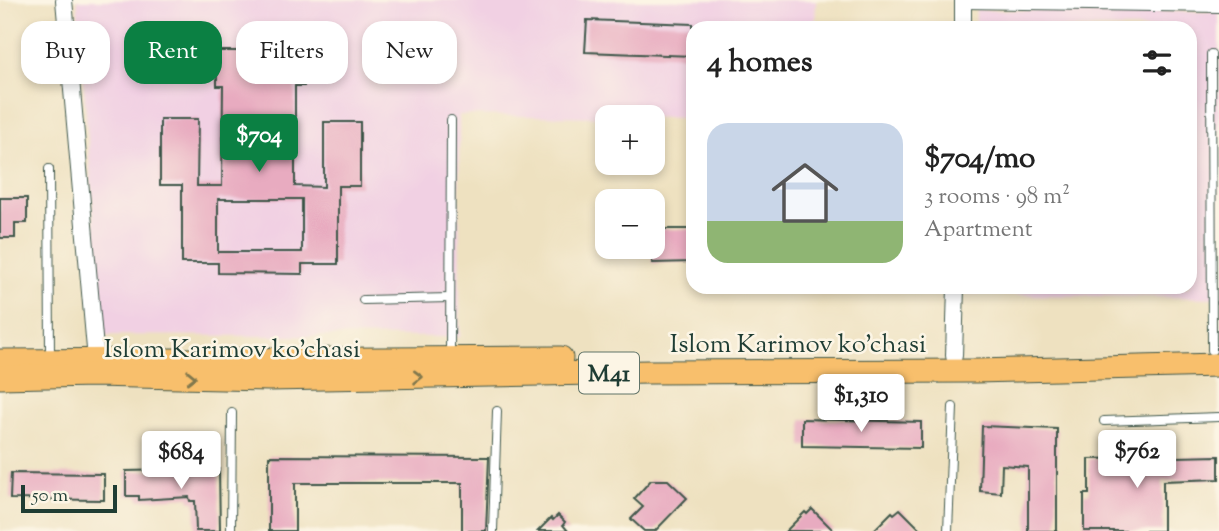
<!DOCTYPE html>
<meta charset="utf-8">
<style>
:root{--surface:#fff;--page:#f6f6f6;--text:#222;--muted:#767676;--line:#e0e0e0;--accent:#0b8043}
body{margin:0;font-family:"Sorts Mill Goudy",serif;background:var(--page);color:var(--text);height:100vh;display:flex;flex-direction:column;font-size:26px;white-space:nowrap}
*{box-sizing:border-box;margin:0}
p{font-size:23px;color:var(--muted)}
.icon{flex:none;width:38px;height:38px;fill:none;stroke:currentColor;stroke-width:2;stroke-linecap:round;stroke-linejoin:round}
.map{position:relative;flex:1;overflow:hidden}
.details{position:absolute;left:686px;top:21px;width:511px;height:273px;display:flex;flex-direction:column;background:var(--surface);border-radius:21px;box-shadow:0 4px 10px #0003}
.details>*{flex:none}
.top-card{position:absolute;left:21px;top:21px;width:560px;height:63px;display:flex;gap:14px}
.controls{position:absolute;left:595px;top:105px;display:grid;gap:14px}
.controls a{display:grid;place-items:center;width:70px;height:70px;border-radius:14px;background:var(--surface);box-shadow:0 4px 10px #0003;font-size:35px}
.scale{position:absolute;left:21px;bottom:18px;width:96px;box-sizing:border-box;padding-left:7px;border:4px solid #1f3d34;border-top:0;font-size:19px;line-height:24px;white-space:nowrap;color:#1f3d34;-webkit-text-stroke:5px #fcf5e5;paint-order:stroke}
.price{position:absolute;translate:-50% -60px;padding:0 16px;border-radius:7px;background:#fff;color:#222;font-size:23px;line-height:46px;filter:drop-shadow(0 2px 4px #0008)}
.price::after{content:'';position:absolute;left:50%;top:42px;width:21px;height:16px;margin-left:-10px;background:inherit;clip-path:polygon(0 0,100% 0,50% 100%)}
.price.active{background:var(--accent);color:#fff}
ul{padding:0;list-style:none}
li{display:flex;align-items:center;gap:21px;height:175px;padding:0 21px}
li+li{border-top:2px solid var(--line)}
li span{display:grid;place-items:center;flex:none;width:196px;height:140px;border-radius:21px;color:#555}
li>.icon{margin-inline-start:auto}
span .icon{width:84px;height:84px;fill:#fffc;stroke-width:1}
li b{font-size:30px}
h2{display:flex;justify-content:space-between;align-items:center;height:84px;padding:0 21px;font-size:30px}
.tag{padding:0 24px;border-radius:21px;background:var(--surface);box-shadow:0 4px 10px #0003;font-size:24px;line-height:63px}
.tag.active{background:var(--accent);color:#fff}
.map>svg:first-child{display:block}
.built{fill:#f1d0e3}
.building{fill:#e8abc0;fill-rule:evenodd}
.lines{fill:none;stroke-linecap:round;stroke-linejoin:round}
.lane-casing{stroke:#3e5649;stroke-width:10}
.street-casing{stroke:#3e5649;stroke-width:18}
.primary-casing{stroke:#3e5649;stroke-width:25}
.lane{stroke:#fff;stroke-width:8}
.street{stroke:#fff;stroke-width:16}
.primary{stroke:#f8bf6c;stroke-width:23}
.oneway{stroke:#81784d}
.labels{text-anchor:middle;stroke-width:5;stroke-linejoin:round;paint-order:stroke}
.shield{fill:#fcf5e5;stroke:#617469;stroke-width:2}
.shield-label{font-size:24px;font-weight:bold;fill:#1f3d34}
.street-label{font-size:26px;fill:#1f3d34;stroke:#fcf5e5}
</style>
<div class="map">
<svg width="1219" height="531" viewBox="0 0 1219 531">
<rect width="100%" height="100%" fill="#fcf5e5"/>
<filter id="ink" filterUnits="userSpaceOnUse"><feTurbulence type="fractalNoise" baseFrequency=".0143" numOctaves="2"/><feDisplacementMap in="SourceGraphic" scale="14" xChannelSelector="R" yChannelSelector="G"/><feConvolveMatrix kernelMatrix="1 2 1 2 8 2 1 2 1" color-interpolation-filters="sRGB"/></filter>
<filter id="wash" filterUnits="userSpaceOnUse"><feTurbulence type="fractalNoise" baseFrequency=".00686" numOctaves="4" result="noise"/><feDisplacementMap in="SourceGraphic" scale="28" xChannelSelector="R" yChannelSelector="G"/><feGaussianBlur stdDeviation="1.57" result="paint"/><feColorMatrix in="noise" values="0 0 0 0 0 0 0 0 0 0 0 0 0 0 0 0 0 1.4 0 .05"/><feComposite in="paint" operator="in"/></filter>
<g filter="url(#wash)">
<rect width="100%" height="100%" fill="#eee1c0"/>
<g class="built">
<path d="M 77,0 L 816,0 L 815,28 L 693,28 L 693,118 L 459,115 L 460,337 L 103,335 Z"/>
<path d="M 976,10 L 1219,12 L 1219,298 L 970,294 L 970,287 L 1190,287 L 1190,28 L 975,28 Z"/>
</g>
<g id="blocks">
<g class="building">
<path d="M 587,20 L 693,24 L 693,56 L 585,52 Z"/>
<path d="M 217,51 L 304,51 L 304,86 L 295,86 L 295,186 L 324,187 L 324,122 L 360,122 L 360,186 L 338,186 L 338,264 L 302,264 L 302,274 L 218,273 L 218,263 L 182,263 L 182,185 L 160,185 L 160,119 L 198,119 L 197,186 L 222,186 L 223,86 L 217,86 ZM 218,199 L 302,199 L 302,252 L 218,252 Z"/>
<path d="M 0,198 L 27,198 L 27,223 L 15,223 L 15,238 L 0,238 Z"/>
<path d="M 653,229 L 693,229 L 693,262 L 652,263 Z"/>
<path d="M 802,419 L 921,422 L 921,448 L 802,446 Z"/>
<path d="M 982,426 L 1057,429 L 1057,531 L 1028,531 L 1028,467 L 1002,465 L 1001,493 L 980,491 Z"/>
<path d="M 269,456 L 489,457 L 486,531 L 462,531 L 462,483 L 295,483 L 295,531 L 269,531 Z"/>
<path d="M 1219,456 L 1219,479 L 1163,481 L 1163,531 L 1084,531 L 1084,494 L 1089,494 L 1089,459 Z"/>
<path d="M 219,469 L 220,531 L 196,531 L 195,501 L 190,501 L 189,497 L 139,500 L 139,496 L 126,496 L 126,471 Z"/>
<path d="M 11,473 L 104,474 L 104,500 L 10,499 Z"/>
<path d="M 651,480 L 668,480 L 687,498 L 655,531 L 644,531 L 631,519 L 643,507 L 634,499 Z"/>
<path d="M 812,509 L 834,531 L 786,531 L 805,512 L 807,514 Z"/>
<path d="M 900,509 L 922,531 L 873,531 L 892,512 L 894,514 Z"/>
<path d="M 558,515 L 565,522 L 563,525 L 568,531 L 538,531 L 551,518 L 553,520 Z"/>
</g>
</g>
</g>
<g filter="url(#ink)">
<use href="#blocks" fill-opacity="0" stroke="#3e5649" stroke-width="2"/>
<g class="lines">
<defs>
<g id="lane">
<path d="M 1211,54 L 1212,350"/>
<path d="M 49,169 L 50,357"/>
<path d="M 363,300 L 450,298"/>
<path d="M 450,356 L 451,120"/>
<path d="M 1104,421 L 1219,417"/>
<path d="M 231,531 L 232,413"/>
<path d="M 493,531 L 497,411"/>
<path d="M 948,531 L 953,407"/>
</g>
<g id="street">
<path d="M 64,0 L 96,360"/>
<path d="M 963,0 L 1219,4"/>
<path d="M 963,28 L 963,0"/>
<path d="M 954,356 L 956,287"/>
</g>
<g id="primary">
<path d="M 0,361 L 561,358"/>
<path d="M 0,377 L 94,375 L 269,379 L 649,372 L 976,371 L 1219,365"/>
</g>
</defs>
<use href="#lane" class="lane-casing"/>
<use href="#street" class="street-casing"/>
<use href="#primary" class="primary-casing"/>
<use href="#lane" class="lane"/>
<use href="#street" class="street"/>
<use href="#primary" class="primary"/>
</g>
<defs><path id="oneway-chevron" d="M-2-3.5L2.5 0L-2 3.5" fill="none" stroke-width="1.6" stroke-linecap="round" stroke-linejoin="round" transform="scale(1.75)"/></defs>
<g class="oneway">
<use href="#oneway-chevron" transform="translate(191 377) rotate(1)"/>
<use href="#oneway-chevron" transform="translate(418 377) rotate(-1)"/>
</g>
</g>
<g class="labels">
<rect class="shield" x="579" y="352.5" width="60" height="41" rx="5"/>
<g class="shield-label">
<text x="609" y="381">M41</text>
</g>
<g class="street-label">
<text x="798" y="352">Islom Karimov ko'chasi</text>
<text x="232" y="357">Islom Karimov ko'chasi</text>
</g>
</g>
</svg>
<div class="controls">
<a>+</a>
<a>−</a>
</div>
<div class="scale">50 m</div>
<b class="price active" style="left:259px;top:174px">$704</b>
<b class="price" style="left:861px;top:434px">$1,310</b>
<b class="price" style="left:1137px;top:490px">$762</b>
<b class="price" style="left:181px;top:491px">$684</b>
<div class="top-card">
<a class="tag">Buy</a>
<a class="tag active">Rent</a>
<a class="tag">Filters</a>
<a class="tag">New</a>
</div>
<section class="details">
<h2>4 homes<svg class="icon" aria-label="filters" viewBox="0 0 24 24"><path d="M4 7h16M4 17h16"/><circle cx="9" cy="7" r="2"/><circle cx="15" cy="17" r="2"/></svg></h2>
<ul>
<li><span style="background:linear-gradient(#c9d6e8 70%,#8fb573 0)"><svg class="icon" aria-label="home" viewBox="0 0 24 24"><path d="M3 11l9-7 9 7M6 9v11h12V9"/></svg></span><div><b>$704/mo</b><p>3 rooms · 98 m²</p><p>Apartment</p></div></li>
</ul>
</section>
</div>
